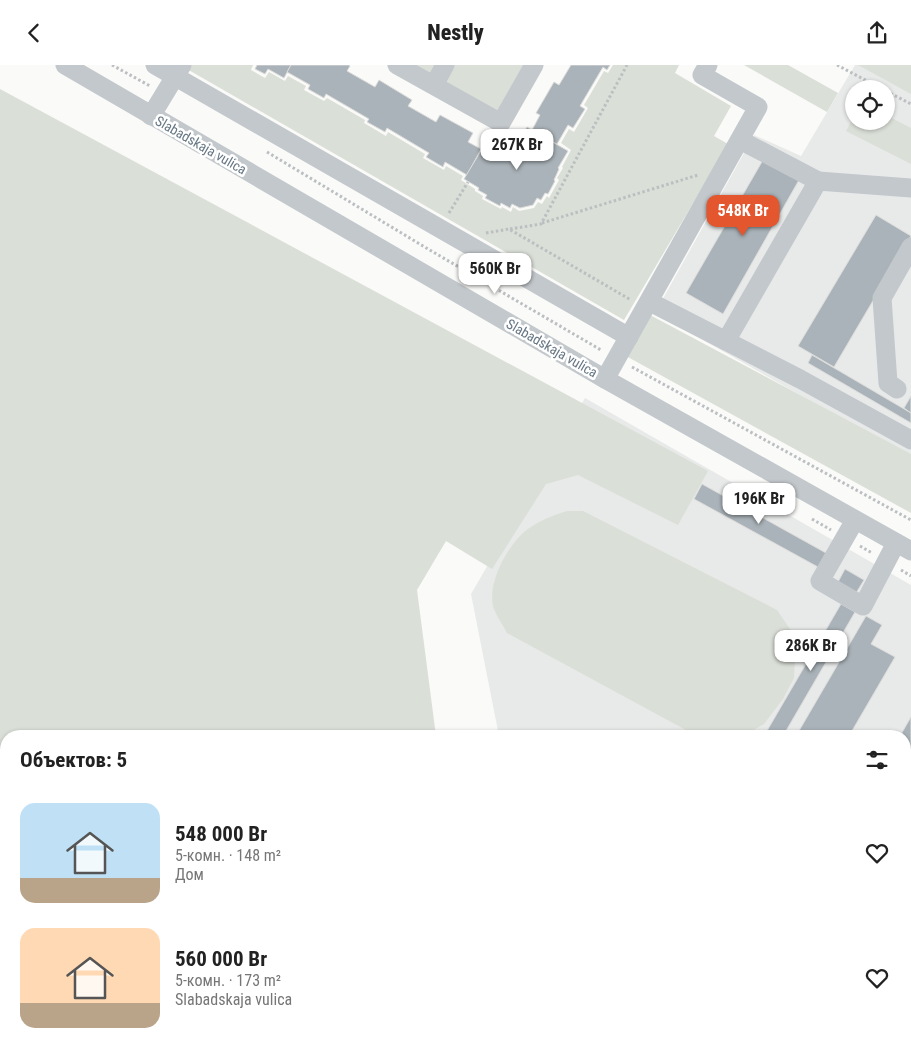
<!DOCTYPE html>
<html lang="ru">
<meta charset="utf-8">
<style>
:root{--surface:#fff;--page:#f2f2f2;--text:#222;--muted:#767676;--accent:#e4572e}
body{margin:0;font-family:"Roboto Condensed",sans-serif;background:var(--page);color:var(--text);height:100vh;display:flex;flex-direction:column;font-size:19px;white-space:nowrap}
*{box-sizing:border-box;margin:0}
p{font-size:16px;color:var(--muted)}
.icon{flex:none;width:28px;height:28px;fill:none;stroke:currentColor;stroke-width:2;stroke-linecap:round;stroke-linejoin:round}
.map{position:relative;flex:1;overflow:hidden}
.details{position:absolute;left:0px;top:665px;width:911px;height:320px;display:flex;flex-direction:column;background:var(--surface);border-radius:20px 20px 0 0;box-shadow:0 1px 4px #0004}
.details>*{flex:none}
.fabs{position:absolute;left:845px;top:15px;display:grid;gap:10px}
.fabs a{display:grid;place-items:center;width:50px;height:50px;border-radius:50%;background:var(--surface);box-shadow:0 1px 4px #0004;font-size:25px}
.price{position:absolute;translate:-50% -42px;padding:0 11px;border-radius:10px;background:#fff;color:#222;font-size:16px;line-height:32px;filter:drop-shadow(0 1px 2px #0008)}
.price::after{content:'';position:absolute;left:50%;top:30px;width:15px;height:11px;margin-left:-8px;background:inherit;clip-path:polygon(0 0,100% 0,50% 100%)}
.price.on{background:var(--accent);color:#fff}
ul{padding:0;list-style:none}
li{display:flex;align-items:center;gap:15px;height:125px;padding:0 20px}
li span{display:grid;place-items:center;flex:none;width:140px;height:100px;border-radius:15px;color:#555}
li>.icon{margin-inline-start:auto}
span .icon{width:60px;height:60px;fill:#fffc;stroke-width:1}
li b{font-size:21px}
h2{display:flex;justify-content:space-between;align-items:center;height:60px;padding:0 20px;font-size:21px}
header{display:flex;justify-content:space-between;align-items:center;height:65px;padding:0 20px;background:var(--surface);font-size:22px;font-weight:800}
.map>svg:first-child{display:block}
.built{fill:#e8e9e9;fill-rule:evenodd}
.green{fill:#dadfd7}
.building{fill:#aab3b9;stroke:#dcdcda}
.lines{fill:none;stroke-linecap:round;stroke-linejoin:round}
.path{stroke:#bbbfc2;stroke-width:3;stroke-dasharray:2.5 2.5;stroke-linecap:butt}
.minor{stroke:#c3c8cc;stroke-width:19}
.labels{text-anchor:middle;stroke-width:5;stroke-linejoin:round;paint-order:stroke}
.street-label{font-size:14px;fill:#657683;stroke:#fff}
</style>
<header><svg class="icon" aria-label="back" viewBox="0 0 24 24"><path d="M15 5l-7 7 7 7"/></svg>Nestly<svg class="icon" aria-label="share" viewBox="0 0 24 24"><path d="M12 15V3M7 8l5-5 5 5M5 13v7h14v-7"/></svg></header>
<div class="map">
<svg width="911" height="985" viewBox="0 0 911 985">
<rect width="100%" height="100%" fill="#fafaf8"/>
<g class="built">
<path d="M 855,0 L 911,0 L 911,396 L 862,365 L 655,248 L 754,70 L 801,91 ZM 854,24 L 886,24 L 886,56 L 854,56 Z"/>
<path d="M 585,333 L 911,520 L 911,921 L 905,917 L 905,671 L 499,671 L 471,529 Z"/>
</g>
<g class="green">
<path d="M 180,0 L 253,0 L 251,5 L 265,13 L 269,7 L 285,16 L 288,11 L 306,21 L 304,25 L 324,36 L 327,33 L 365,55 L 364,58 L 386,71 L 388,67 L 425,89 L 423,93 L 444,105 L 446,101 L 463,111 L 461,115 L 475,124 L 475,126 L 483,131 L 482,134 L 501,144 L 502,142 L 511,147 L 513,142 L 519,146 L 534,143 L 538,137 L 542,139 L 547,131 L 549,133 L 559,115 L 557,113 L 563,103 L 562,102 L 571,85 L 561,78 L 569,64 L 574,67 L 588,43 L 584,40 L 604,6 L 608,8 L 613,0 L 679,0 L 675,8 L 731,41 L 714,71 L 728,79 L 624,255 Z"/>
<path d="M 397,0 L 534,0 L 501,58 Z"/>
<path d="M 744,0 L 788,0 L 838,28 L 827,47 Z"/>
<path d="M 858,0 L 911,0 L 911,29 Z"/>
<path d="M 0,24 L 708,406 L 678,460 L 578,410 L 546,419 L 492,504 L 446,476 L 417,525 L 436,671 L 6,671 L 6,979 L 606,979 L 604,985 L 0,985 Z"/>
<path d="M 886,50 L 911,63 L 911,99 L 846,66 L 854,52 L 854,56 L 886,56 Z"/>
<path d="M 650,250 L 911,389 L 911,448 L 626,291 Z"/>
<path d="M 567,446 L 583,446 L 777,545 L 792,567 L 795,591 L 794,613 L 783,634 L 764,659 L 743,671 L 697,671 L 507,568 C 503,560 497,552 494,544 C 486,520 506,484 523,468 C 536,457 551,451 567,446 Z"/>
</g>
<g class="building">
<path d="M 257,0 L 291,0 L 284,13 L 268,4 L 265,9 L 255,4 Z"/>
<path d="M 291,0 L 349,0 L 350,1 L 347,6 L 375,22 L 379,15 L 412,35 L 408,41 L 436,57 L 440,50 L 473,68 L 468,77 L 481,84 L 467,110 L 445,97 L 443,102 L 426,92 L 429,88 L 387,63 L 385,67 L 367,57 L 369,54 L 326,29 L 324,33 L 308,24 L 310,20 L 287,7 Z"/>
<path d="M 571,0 L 610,0 L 607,5 L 603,2 L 580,41 L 585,44 L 573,63 L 568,60 L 557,79 L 532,65 L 540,50 L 536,48 L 554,17 L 559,20 Z"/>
<path d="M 527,62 L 568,86 L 558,103 L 559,104 L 554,115 L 555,116 L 548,129 L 545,128 L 541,135 L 537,133 L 533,140 L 520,143 L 512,139 L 510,143 L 501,138 L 500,141 L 485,133 L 487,130 L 478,125 L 479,123 L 464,114 L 488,74 L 503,82 L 500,88 L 507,92 L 519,89 L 523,82 L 517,79 Z"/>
<path d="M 763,95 L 799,115 L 723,249 L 686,228 Z"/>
<path d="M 876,150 L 911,171 L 834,302 L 798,281 Z"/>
<path d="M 812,290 L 911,348 L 911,358 L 808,298 Z"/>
<path d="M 911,331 L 911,348 L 904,343 Z"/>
<path d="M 702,419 L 826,488 L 818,502 L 694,434 Z"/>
<path d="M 845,504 L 864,515 L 856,528 L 838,517 Z"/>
<path d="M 841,539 L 855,547 L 783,671 L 764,671 Z"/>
<path d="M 866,551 L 882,560 L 871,579 L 895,592 L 849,671 L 796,671 Z"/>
<path d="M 911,652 L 911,746 L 905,757 L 905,671 L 900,671 Z"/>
</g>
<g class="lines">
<g class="path">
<path d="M 112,0 L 150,21"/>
<path d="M 837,0 L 882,24"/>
<path d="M 886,26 L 911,39"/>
<path d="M 267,87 L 428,184 L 601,285"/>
<path d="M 449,148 L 468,117"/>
<path d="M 542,158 L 698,110"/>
<path d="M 510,164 L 541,159 L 627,0"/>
<path d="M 486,168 L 509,164 L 631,235"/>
<path d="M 632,302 L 911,455"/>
<path d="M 812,454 L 831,465"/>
<path d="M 860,481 L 872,488"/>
<path d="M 901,505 L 911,511"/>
<path d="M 905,968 L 911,958"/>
<path d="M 895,985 L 899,979"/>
</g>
<g class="minor">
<path d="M 65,0 L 605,314 L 911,486"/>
<path d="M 155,0 L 629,272"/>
<path d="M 397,0 L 501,58 L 534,0"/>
<path d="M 434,20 L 445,0"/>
<path d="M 151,51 L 182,0"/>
<path d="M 740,75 L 818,116"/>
<path d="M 650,237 L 800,314 L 911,375"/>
<path d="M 726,276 L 818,116 L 911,123"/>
<path d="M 605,314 L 758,42 L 702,10 L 708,0"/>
<path d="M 897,324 L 888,318 L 882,233 L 911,182"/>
<path d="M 855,455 L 820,516 L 863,541 L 896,478"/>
</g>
</g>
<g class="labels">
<g class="street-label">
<text transform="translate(201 80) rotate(30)" y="5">Slabadskaja vulica</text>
<text transform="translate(552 283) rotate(30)" y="5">Slabadskaja vulica</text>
</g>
</g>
</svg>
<div class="fabs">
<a><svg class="icon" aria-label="locate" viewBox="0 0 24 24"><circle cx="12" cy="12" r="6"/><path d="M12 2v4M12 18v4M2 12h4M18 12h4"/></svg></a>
</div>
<b class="price" style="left:517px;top:106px">267K Br</b>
<b class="price on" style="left:743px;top:172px">548K Br</b>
<b class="price" style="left:495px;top:230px">560K Br</b>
<b class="price" style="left:759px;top:460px">196K Br</b>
<b class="price" style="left:811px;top:607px">286K Br</b>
<section class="details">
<h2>Объектов: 5<svg class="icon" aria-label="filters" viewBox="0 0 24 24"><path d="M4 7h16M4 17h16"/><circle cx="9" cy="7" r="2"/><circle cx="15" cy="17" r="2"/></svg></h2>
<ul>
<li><span style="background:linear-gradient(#bfe0f5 75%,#b9a48a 0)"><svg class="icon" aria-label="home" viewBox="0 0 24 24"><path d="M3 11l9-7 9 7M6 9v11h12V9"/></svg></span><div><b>548 000 Br</b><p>5-комн. · 148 m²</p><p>Дом</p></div><svg class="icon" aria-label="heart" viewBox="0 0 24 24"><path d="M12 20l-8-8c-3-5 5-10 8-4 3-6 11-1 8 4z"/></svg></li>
<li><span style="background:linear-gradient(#ffd9b3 75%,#b9a48a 0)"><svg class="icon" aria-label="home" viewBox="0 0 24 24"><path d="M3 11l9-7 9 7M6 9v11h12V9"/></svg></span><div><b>560 000 Br</b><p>5-комн. · 173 m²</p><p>Slabadskaja vulica</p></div><svg class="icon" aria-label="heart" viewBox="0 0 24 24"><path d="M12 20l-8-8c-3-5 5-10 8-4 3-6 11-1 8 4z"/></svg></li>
</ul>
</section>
</div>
